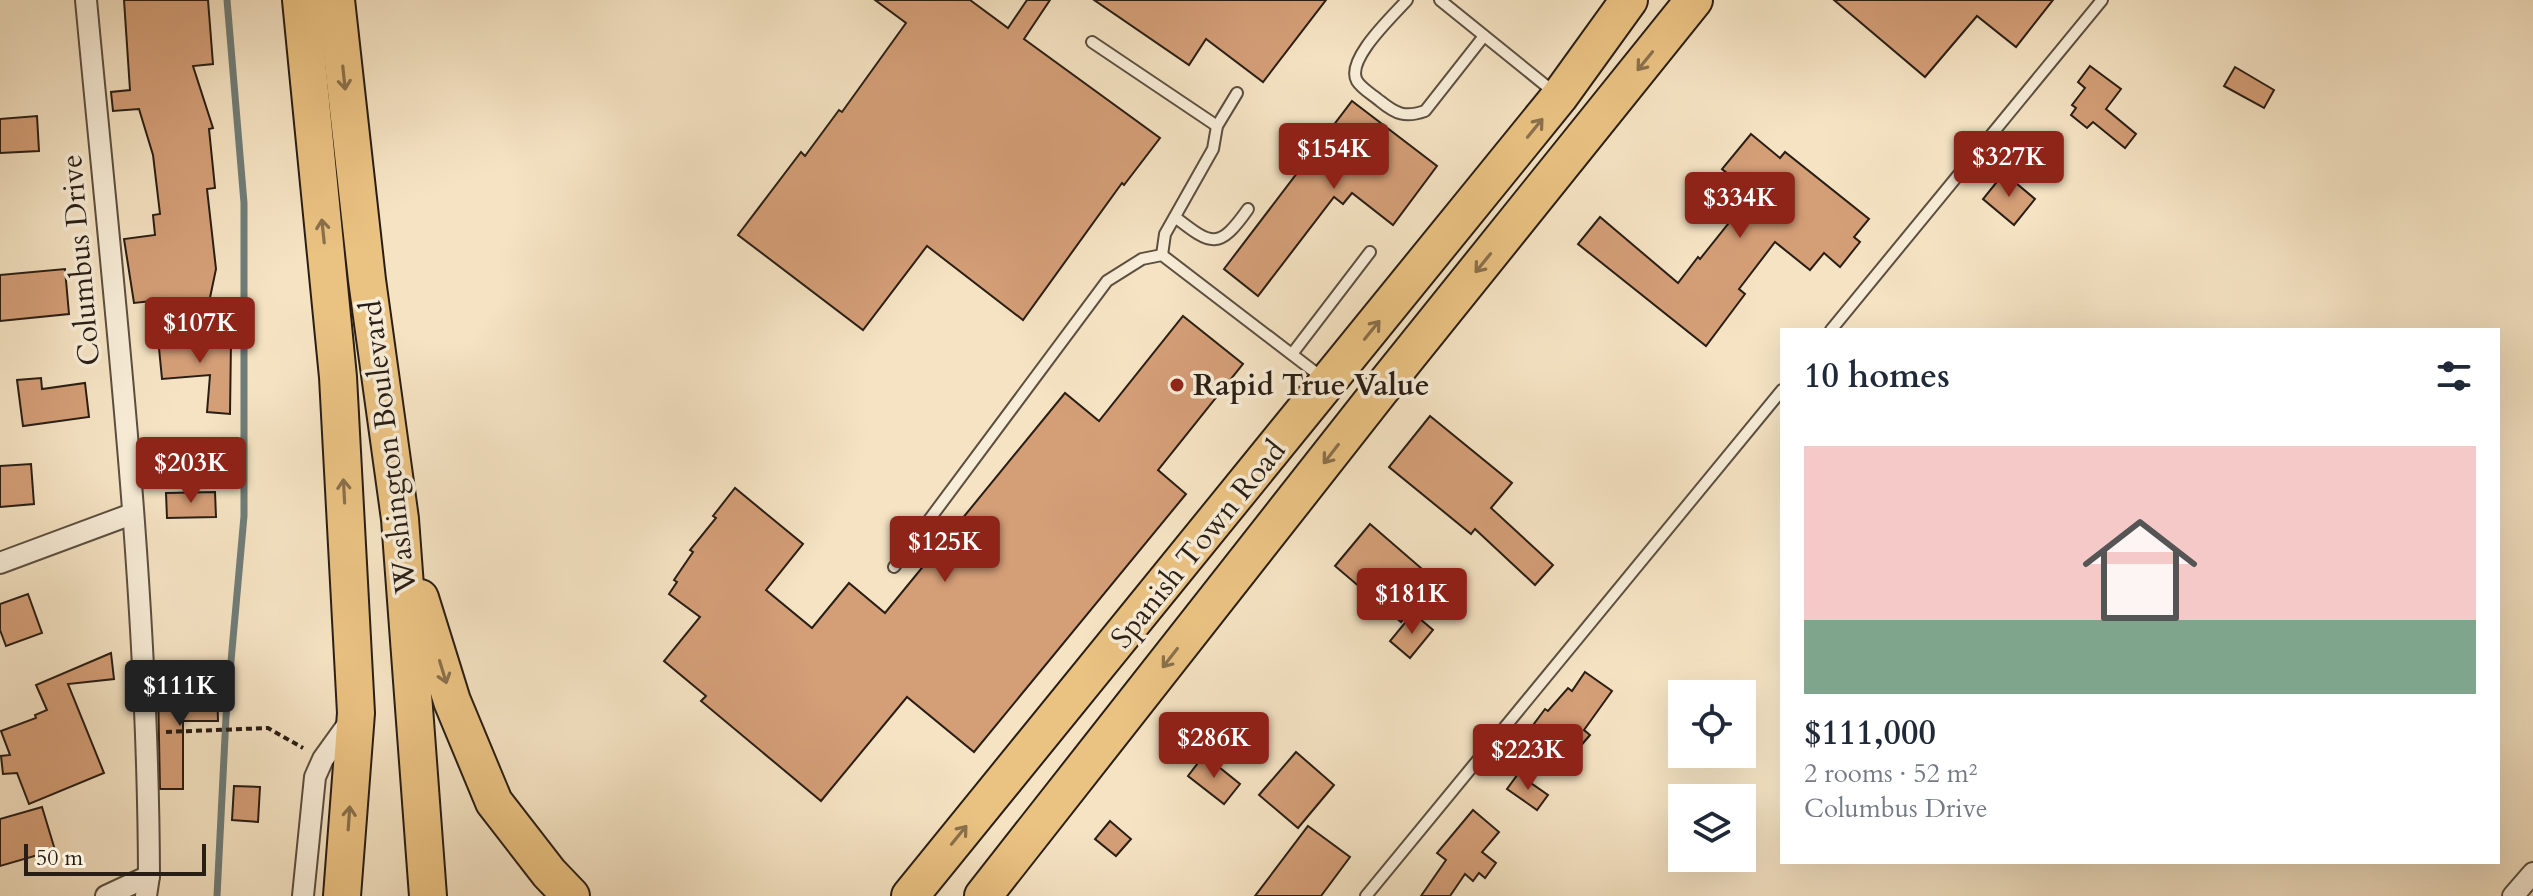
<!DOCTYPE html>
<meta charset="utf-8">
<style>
:root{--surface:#fff;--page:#f2f2f3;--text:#1f2937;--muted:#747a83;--line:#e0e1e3;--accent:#8f2418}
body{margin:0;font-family:Cardo,serif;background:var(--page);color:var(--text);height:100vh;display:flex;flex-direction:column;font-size:30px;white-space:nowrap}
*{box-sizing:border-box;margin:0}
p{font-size:26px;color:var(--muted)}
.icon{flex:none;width:44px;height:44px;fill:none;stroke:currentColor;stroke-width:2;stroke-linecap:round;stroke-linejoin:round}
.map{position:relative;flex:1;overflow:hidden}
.panel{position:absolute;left:1780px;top:328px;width:720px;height:536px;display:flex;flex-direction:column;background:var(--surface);border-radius:0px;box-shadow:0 8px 32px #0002}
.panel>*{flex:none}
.controls{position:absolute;left:1668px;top:680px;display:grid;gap:16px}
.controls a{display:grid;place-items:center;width:88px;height:88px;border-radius:0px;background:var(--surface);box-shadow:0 8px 32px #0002;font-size:40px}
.scale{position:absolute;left:24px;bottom:20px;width:182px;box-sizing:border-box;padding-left:8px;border:4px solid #291e15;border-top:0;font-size:22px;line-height:28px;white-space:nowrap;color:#291e15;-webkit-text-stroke:6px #f8edd8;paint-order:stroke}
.price{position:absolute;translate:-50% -68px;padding:0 18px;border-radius:8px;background:var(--accent);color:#fff;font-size:26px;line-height:52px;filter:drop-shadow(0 2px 4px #0008)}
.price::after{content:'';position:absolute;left:50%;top:48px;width:24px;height:18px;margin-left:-12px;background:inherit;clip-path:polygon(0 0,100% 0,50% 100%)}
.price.active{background:#222;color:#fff}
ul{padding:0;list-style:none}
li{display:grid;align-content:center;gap:16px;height:424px;padding:0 24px}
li+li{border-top:2px solid var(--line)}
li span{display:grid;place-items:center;height:248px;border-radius:0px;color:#555}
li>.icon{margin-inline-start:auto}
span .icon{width:144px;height:144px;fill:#fffc;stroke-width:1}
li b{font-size:34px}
h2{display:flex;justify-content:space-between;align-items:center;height:96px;padding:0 24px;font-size:34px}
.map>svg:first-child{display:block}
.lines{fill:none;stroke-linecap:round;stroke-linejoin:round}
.stream{stroke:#6f7d78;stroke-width:7}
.building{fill:#d49e77;stroke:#291e15;stroke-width:2}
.lane-casing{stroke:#5c4f40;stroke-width:14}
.street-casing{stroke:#5c4f40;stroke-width:24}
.highway-casing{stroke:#291e15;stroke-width:40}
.path{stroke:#291e15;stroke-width:4;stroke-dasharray:6 4;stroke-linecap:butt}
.lane{stroke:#f8edd8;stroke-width:10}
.street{stroke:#f8edd8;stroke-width:20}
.highway{stroke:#eac282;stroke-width:36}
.oneway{stroke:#8a704c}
.poi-dot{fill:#8f2418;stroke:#f8edd8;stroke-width:3}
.labels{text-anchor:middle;stroke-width:7;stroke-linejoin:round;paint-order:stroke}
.street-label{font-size:30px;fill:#291e15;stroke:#f8edd8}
.poi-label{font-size:30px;font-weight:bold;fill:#291e15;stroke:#f8edd8;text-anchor:start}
</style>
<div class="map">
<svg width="2533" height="896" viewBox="0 0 2533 896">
<rect width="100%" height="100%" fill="#f5e3c3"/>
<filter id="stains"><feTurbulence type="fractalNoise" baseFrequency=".0025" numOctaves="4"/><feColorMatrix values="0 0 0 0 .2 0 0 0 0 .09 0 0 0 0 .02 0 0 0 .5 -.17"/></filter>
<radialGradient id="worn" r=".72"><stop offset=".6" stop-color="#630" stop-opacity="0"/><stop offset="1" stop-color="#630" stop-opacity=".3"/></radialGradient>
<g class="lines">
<path class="stream" d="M 217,896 L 226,717 L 244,516 L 244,203 L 227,0"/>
</g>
<g class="building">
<path d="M 124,0 L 208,0 L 213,64 L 193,66 L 213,128 L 209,129 L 215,188 L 207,189 L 216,269 L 207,312 L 152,301 L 134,303 L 124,239 L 155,235 L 153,215 L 160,214 L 153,155 L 139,109 L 113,111 L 111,92 L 130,90 Z"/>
<path d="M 875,0 L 970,0 L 1008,28 L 1027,0 L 1050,0 L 1024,39 L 1160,138 L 1124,185 L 1122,183 L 1023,320 L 927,246 L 863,330 L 738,235 L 801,152 L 805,156 L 839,110 L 842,112 L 906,23 Z"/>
<path d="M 1094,0 L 1326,0 L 1263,82 L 1206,39 L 1189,65 Z"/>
<path d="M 1834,0 L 2053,0 L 2016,47 L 1977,16 L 1925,77 Z"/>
<path d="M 2090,66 L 2121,89 L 2106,109 L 2136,134 L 2125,148 L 2093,122 L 2087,128 L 2071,115 L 2076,108 L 2072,105 L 2085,88 L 2078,82 Z"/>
<path d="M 2235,67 L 2274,90 L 2264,108 L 2224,86 Z"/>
<path d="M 1352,101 L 1437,166 L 1393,225 L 1352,193 L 1343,204 L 1334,197 L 1258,296 L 1224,269 Z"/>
<path d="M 37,116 L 39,151 L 0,153 L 0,119 Z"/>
<path d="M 1751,134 L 1780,158 L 1785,152 L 1869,219 L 1854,237 L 1860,242 L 1840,267 L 1824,253 L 1810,270 L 1775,242 L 1739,289 L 1745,294 L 1706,346 L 1578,244 L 1600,217 L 1678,283 L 1698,257 L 1700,259 L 1752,194 L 1722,169 Z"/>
<path d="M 2004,173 L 2035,199 L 2014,225 L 1983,199 Z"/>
<path d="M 65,269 L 69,314 L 0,321 L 0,275 Z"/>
<path d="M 1183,316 L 1243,364 L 1158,470 L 1186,494 L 974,752 L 907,697 L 821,801 L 701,701 L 706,696 L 664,661 L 700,617 L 669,594 L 677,582 L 674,580 L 693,552 L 690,550 L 716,518 L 713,516 L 735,488 L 803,544 L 766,590 L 812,628 L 849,583 L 885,613 L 1065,393 L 1099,421 Z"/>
<path d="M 203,334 L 201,340 L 231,340 L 230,414 L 207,412 L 210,375 L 162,379 L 158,338 Z"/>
<path d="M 41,378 L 42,389 L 85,383 L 89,417 L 23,426 L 17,380 Z"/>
<path d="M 1430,416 L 1512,483 L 1491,508 L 1553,565 L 1535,585 L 1475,529 L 1471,534 L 1389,467 Z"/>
<path d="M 31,464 L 34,504 L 0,507 L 0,466 Z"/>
<path d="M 215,492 L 216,517 L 167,518 L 166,493 Z"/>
<path d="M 1370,524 L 1436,581 L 1401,622 L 1335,566 Z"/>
<path d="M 28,594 L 42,633 L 6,646 L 0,630 L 0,604 Z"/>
<path d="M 1413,613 L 1433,630 L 1410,658 L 1390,641 Z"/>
<path d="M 111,653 L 114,679 L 68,684 L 104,773 L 29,804 L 17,773 L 3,774 L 1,756 L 10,755 L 1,731 L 36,718 L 35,715 L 47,710 L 36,685 Z"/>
<path d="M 1585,672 L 1612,691 L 1584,730 L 1590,735 L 1578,749 L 1564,737 L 1545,763 L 1519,744 L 1545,709 L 1548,711 L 1568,688 L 1572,691 Z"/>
<path d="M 217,688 L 218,721 L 183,721 L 183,789 L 160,789 L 158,689 Z"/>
<path d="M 1296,752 L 1334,785 L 1298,828 L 1259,795 Z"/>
<path d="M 1204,755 L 1240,784 L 1224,804 L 1188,776 Z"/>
<path d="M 1518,774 L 1548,795 L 1537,810 L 1507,789 Z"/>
<path d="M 234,786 L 260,787 L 258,822 L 232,820 Z"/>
<path d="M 42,807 L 55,850 L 0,866 L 0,819 Z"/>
<path d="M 1473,810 L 1499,832 L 1482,852 L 1496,863 L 1485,878 L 1479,873 L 1473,881 L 1465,874 L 1450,896 L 1421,896 L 1446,860 L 1437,853 Z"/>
<path d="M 1110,821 L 1131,839 L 1116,856 L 1095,839 Z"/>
<path d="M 1308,826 L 1350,857 L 1321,896 L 1255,896 Z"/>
</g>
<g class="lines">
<defs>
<g id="lane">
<path d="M 1407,0 C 1393,16 1345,60 1357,81 C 1362,89 1373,95 1380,101 C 1396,114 1405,118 1425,111 L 1484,36"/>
<path d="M 1440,0 L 1555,93"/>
<path d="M 1092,42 L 1217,126"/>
<path d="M 1175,217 C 1212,246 1219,250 1248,209"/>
<path d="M 1162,255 L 1165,234 L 1213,149 L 1217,126 L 1237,93"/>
<path d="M 1831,330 L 2102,0"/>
<path d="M 1292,354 L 1370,252"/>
<path d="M 894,567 L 1107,281 L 1142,259 L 1162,255 L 1324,379"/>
<path d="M 1366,896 L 1782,390"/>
</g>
<g id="street">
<path d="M 86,0 C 113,291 148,583 149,876 L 146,896"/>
<path d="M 0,563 L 132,514"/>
<path d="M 106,896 L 149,876"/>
<path d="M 303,896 L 315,777 L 323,759 L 351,720"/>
<path d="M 2513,896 L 2533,873"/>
</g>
<g id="highway">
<path d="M 301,0 L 338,377 L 356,713 L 342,896"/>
<path d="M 336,0 L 367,280 L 400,519 L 428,896"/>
<path d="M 420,598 L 452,701 L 494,802 L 549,873 L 571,896"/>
<path d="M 910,896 L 1559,97 L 1629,0"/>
<path d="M 983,896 L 1379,392 L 1694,0"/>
</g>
</defs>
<use href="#lane" class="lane-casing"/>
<use href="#street" class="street-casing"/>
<use href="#highway" class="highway-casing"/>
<path class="path" d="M 166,732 L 268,728 L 303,748"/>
<use href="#lane" class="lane"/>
<use href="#street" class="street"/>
<use href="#highway" class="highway"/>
</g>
<defs><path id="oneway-shaft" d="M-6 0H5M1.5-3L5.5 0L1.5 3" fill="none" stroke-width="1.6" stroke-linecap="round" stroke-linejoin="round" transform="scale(2)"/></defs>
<g class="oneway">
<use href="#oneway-shaft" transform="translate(1645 61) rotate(129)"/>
<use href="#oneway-shaft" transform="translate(344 78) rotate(84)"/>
<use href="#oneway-shaft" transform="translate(1535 128) rotate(-51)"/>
<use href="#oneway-shaft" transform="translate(323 231) rotate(-96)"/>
<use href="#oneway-shaft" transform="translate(1483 263) rotate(129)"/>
<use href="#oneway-shaft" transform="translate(1372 330) rotate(-51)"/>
<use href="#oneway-shaft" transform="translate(1331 454) rotate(128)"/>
<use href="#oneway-shaft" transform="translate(344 491) rotate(-93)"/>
<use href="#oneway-shaft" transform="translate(1170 658) rotate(128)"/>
<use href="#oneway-shaft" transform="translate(443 672) rotate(73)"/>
<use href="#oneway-shaft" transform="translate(349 818) rotate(-86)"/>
<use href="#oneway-shaft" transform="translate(959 835) rotate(-51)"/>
</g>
<circle class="poi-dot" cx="1177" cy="385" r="8"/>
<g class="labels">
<g class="street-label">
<text transform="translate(80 260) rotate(-95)" y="10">Columbus Drive</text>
<text transform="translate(388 447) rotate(-97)" y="10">Washington Boulevard</text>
<text transform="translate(1198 544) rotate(-51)" y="10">Spanish Town Road</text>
</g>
<g class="poi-label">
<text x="1193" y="395">Rapid True Value</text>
</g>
</g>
<rect width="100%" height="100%" filter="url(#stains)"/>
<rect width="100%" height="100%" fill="url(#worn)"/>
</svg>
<div class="controls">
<a><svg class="icon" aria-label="locate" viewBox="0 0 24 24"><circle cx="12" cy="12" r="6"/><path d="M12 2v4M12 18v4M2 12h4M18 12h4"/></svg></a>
<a><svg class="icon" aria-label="layers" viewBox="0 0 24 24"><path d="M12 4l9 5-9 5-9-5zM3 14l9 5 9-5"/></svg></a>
</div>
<div class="scale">50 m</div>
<b class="price" style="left:1334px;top:191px">$154K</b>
<b class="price" style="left:2009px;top:199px">$327K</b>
<b class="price" style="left:1740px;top:240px">$334K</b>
<b class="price" style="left:200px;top:365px">$107K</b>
<b class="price" style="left:191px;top:505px">$203K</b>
<b class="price" style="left:945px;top:584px">$125K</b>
<b class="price" style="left:1412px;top:636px">$181K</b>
<b class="price active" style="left:180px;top:728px">$111K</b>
<b class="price" style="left:1214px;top:780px">$286K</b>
<b class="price" style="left:1528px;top:792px">$223K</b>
<section class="panel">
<h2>10 homes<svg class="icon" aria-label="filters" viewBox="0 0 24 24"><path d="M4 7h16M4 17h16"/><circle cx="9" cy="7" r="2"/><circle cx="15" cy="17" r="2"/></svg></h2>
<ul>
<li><span style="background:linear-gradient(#f6c9c9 70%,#7fa58c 0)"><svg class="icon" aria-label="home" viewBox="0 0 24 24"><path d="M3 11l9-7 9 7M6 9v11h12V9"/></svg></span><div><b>$111,000</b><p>2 rooms · 52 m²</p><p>Columbus Drive</p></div></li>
</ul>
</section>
</div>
